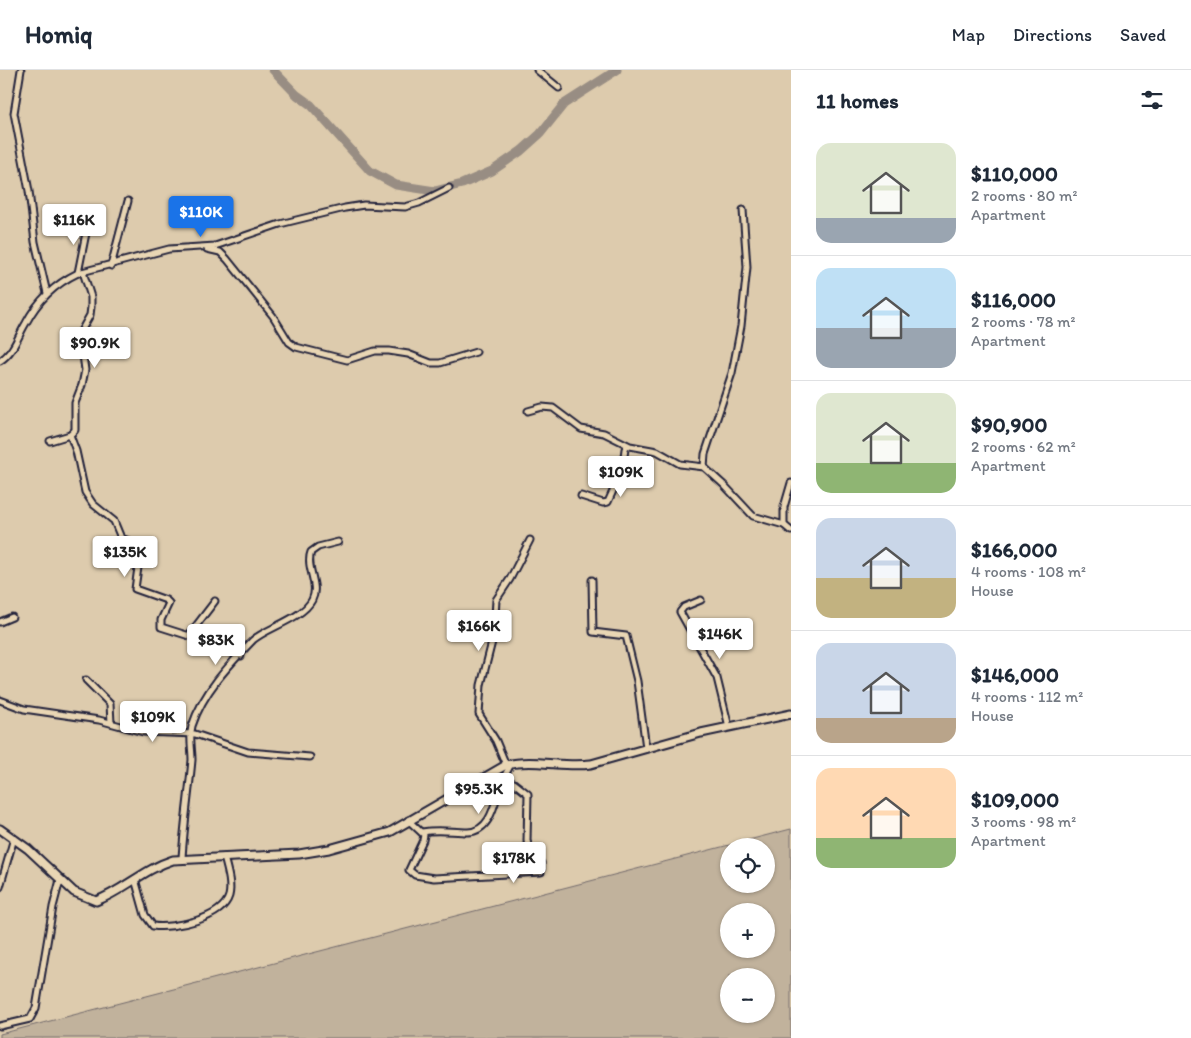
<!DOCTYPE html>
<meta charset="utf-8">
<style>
:root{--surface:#fff;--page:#f2f2f3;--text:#1f2937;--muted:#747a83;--line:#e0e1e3;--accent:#1a73e8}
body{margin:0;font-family:Itim,sans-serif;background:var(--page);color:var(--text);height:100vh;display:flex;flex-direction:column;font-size:19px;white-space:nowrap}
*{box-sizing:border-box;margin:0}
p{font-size:16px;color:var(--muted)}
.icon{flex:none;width:28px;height:28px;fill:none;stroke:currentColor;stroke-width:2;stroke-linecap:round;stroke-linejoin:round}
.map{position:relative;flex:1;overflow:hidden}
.drawer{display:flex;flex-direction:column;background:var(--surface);width:400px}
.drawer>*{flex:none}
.buttons{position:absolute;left:720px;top:768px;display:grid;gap:10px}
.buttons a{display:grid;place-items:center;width:55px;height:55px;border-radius:50%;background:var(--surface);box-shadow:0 1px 4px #0004;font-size:25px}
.price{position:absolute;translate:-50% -42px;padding:0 11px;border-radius:5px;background:#fff;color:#222;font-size:16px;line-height:32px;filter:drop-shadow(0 1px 2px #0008)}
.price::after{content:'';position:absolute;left:50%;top:30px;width:15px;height:11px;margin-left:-8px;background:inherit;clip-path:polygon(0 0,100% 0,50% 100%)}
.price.selected{background:var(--accent);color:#fff}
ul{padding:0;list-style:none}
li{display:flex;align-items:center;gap:15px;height:125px;padding:0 25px}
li+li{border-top:1px solid var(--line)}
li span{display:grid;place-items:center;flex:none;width:140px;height:100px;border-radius:15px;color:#555}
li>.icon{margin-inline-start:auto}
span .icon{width:60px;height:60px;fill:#fffc;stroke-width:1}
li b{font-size:21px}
h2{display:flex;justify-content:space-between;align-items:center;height:60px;padding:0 25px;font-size:21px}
header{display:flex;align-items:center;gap:30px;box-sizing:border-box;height:70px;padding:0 25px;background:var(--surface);border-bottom:1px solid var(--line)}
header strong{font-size:24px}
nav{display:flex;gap:28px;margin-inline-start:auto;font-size:18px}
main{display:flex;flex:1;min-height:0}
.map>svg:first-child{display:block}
.green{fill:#c1b29c;stroke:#726a6c;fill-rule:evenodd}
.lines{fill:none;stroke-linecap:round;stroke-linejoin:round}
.river{stroke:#988d83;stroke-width:9}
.street-casing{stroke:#22223b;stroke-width:9}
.secondary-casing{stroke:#22223b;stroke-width:11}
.street{stroke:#e9d6b4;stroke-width:5}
.secondary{stroke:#e9d6b4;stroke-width:7}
</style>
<header>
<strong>Homiq</strong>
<nav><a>Map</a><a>Directions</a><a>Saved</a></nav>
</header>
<main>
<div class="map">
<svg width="791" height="968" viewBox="0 0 791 968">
<rect width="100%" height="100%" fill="#ddcbad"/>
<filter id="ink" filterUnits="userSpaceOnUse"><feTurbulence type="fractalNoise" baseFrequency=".02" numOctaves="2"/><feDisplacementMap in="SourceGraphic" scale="10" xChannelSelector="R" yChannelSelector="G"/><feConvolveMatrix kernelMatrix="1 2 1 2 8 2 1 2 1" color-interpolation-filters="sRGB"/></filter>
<g filter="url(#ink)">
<path class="green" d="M 791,759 L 791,968 L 0,968 L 0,964 ZM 729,776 L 766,776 L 766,814 L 729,814 ZM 729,841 L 766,841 L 766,879 L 729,879 ZM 729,906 L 766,906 L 766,944 L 729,944 Z"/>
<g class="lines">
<path class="river" d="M 273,0 L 297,25 L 311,35 L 370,101 L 396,115 L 435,121 L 462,114 L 492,101 L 521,81 L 540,64 L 564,34 L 617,0"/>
<defs>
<g id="street">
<path d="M 21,0 L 14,43 L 29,121 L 35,172 L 47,223"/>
<path d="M 537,0 L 559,18"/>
<path d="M 207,179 L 220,182 L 227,189 L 273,246 L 289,272 L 296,277 L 347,290 L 375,281 L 389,281 L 408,284 L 431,293 L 440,293 L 476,282"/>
<path d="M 111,196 L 128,131"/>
<path d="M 78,203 L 88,153"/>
<path d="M 0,291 C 14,282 18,266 26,253 C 38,230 55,214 78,203 L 169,179 L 215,176 L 280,154 L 345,138 L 364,135 L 405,137 L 419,133 L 449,118"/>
<path d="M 528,341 L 542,337 L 553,338 L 581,359 L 604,363 L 630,376 L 657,381 L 680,394 L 704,397 L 725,416 L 753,446 L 784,455"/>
<path d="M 70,365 L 76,381 L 85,422 L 93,434 L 114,451 L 121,468 L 141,476 L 135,519 L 166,530 L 169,533 L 161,550 L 161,557 L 205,571 L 241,586"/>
<path d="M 50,371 L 70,365 L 75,360 L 75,333 L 82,315 L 85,300 L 80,263 L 90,245 L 91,237 L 91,227 L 83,202"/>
<path d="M 704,397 L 705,384 L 732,303 L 741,256 L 747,197 L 743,140"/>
<path d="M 791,413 L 784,437 L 784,455 L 791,461"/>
<path d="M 581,426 L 603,433 L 608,432 L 622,401 L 625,379 L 627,375"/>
<path d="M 592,510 L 593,562 L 626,566 L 637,611 L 646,678"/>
<path d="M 701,530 L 684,537 L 680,542 L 717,608 L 729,657"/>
<path d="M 0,552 L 12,547"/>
<path d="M 189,565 L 215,531"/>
<path d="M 86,610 L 110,634 L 111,653"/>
<path d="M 0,630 L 24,639 L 99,650 L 143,662 L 195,664 L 248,682 L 310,687"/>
<path d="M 506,695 L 496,671 L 479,644 L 481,615 L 494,564 L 496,530 L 510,509 L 530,470"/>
<path d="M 408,750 L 424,765 L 423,770 L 409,800 L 415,805 L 434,808 L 541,802 L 541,793 L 531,783 L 527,771 L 528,724 L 514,713 L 502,711"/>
<path d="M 422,762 C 439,759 452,762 468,762 C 493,761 495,728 502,711 C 505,705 508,700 511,694"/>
<path d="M 182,788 C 184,755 189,723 192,690 C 192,678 189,667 192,656 C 203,622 229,595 253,570 C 266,558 302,549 312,530 C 320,515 305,497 311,482 L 318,477 L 338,472"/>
<path d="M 135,809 L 145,845 L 153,856 C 173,859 222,849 229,826 C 232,814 227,799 224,787"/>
<path d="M 0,817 L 14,768"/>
<path d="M 0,956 L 30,949 L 36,938 L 53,837 L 60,810"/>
</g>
<path id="secondary" d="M 0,759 L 28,779 L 74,822 L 96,831 C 123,821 144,799 173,790 L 299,784 L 329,779 L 390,762 L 506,695 C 534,688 563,698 591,694 L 701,663 L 791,644"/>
</defs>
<use href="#street" class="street-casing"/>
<use href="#secondary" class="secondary-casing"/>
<use href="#street" class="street"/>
<use href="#secondary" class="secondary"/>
</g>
</g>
</svg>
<div class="buttons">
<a><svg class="icon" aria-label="locate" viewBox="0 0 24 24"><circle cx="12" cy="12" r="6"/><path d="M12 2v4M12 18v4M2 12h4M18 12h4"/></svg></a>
<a>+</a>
<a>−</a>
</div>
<b class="price selected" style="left:201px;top:168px">$110K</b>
<b class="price" style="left:74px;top:176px">$116K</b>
<b class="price" style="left:95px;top:299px">$90.9K</b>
<b class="price" style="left:621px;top:428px">$109K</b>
<b class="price" style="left:125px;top:508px">$135K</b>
<b class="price" style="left:479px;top:582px">$166K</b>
<b class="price" style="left:720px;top:590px">$146K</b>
<b class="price" style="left:216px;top:596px">$83K</b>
<b class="price" style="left:153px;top:673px">$109K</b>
<b class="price" style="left:479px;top:745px">$95.3K</b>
<b class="price" style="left:514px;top:814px">$178K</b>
</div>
<section class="drawer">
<h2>11 homes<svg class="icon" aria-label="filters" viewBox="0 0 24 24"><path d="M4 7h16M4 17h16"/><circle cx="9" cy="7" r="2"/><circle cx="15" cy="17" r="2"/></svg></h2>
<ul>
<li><span style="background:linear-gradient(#dfe7d0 75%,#9aa5b1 0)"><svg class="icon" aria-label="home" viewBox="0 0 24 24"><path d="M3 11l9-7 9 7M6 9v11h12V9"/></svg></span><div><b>$110,000</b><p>2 rooms · 80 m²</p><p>Apartment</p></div></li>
<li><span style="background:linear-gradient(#bfe0f5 60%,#9aa5b1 0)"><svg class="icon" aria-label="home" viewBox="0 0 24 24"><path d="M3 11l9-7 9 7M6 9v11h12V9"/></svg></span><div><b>$116,000</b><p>2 rooms · 78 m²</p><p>Apartment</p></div></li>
<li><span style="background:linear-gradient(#dfe7d0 70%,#8fb573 0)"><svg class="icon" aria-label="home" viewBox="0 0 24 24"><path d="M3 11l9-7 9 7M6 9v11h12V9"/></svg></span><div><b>$90,900</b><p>2 rooms · 62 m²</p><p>Apartment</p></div></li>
<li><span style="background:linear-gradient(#c9d6e8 60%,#c2b280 0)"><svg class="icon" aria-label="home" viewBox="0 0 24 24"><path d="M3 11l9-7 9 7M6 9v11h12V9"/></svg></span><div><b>$166,000</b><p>4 rooms · 108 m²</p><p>House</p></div></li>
<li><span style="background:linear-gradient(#c9d6e8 75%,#b9a48a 0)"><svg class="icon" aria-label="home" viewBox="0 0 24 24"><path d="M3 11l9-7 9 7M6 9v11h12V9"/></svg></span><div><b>$146,000</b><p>4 rooms · 112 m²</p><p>House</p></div></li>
<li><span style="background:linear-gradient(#ffd9b3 70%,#8fb573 0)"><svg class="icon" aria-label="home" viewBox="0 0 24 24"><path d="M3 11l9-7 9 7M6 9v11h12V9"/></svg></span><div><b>$109,000</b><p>3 rooms · 98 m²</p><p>Apartment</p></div></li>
</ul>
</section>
</main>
